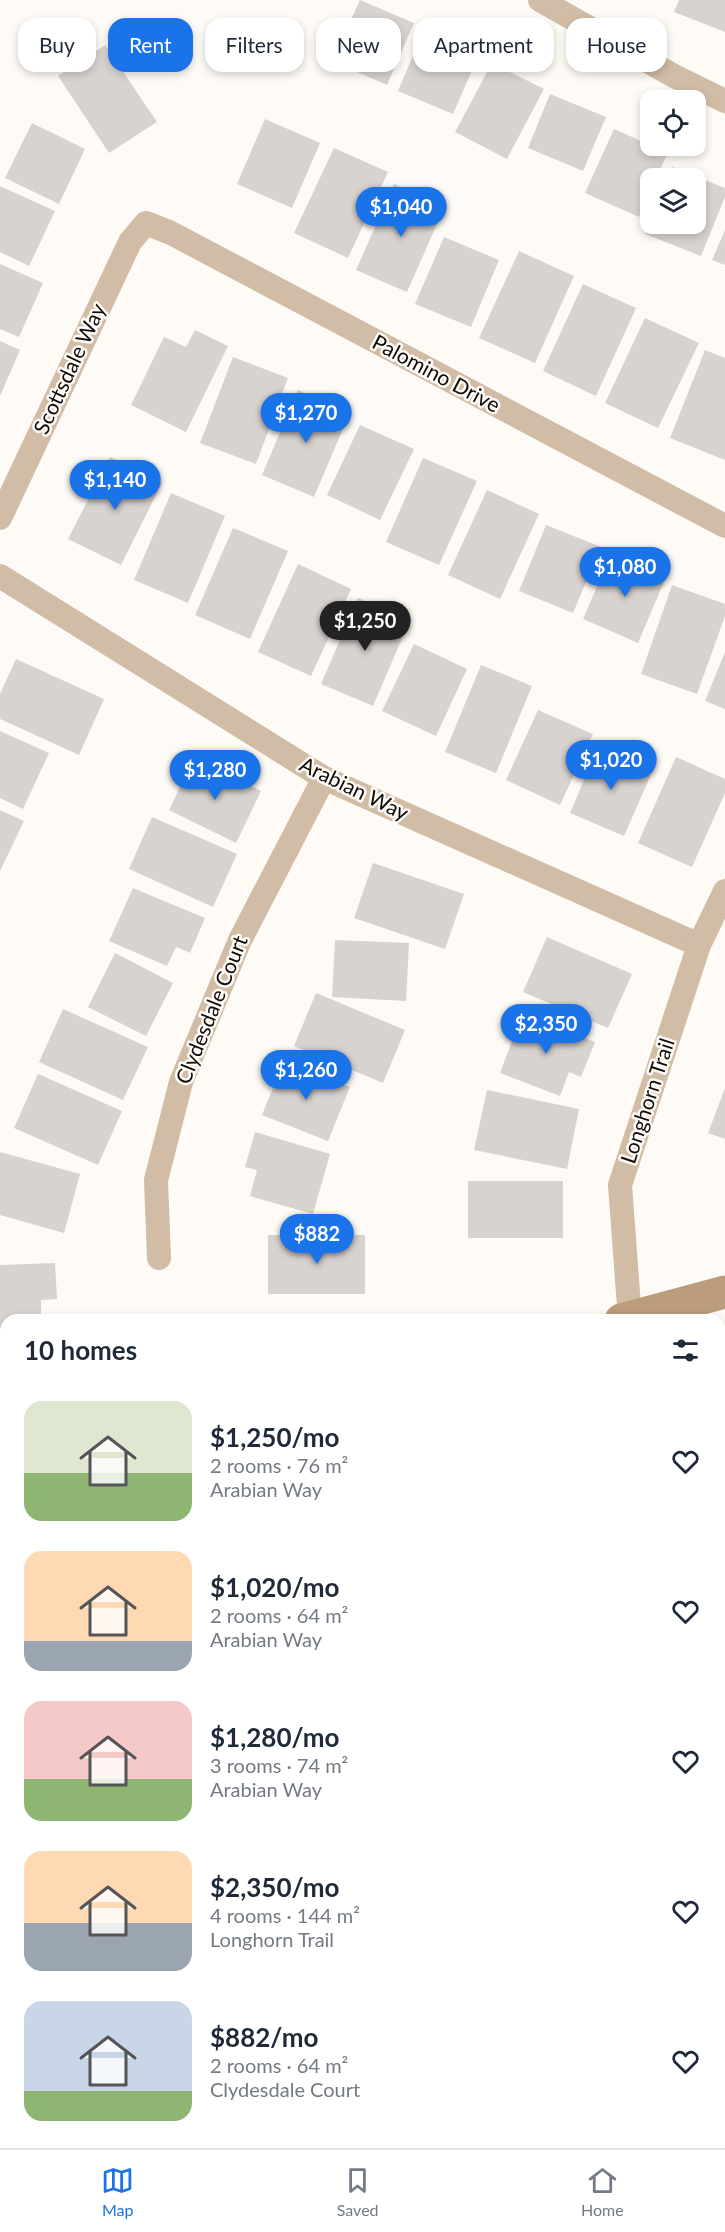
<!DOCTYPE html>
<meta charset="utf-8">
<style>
:root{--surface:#fff;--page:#f2f2f3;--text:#1f2937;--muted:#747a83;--line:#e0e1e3;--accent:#1a73e8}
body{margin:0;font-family:Lato,sans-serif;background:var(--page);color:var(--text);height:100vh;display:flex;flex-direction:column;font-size:22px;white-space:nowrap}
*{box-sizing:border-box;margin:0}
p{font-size:20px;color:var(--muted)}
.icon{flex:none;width:33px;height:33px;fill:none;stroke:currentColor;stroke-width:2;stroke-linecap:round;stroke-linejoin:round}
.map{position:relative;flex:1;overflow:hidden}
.sheet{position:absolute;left:0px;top:1314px;width:726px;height:834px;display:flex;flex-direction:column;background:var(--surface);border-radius:18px 18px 0 0;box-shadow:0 3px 9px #0003}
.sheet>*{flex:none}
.hud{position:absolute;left:18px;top:18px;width:690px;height:54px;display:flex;gap:12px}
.tools{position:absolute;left:640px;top:90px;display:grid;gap:12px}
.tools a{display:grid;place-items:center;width:66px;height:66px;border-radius:12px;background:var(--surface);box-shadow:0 3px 9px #0003;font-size:30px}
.price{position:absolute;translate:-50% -51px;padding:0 14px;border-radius:21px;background:var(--accent);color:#fff;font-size:20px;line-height:39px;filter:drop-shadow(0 2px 3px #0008)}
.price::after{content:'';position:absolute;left:50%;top:36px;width:18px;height:14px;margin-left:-9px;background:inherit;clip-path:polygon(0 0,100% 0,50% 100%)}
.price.active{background:#222;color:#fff}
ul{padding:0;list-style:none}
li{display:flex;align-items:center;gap:18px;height:150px;padding:0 24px}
li span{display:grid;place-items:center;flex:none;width:168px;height:120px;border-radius:18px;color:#555}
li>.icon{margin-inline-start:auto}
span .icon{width:72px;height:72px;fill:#fffc;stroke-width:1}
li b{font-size:26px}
h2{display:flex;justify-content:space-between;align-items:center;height:72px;padding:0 24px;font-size:26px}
.pill{padding:0 21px;border-radius:18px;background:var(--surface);box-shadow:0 3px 9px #0003;font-size:21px;line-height:54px}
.pill.active{background:var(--accent);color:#fff}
.dock{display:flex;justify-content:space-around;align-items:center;height:84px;border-top:2px solid var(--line);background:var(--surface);font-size:16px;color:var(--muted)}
.dock a{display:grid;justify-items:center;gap:3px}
.dock .active{color:var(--accent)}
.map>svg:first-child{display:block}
.building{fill:#d9d3d0}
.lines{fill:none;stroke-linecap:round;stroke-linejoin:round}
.service{stroke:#d1bca6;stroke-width:12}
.minor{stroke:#d1bca6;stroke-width:24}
.secondary{stroke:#bb9c7c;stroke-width:33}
.labels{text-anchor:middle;stroke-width:5;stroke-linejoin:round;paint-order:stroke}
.street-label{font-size:21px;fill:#0d0b0a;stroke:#fefaf5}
</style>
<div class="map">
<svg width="725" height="2148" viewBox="0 0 725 2148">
<rect width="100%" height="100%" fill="#fefaf5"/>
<g class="building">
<path d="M 360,0 L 414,23 L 387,85 L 332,61 Z"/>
<path d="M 679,0 L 725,0 L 725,32 L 674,12 Z"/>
<path d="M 425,27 L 481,50 L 453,114 L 398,91 Z"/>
<path d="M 105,45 L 157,122 L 109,153 L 58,76 Z"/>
<path d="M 492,63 L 544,89 L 507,159 L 455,132 Z"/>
<path d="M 550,94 L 606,117 L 583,171 L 528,148 Z"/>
<path d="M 265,119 L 320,143 L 292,208 L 237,184 Z"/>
<path d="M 32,123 L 85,149 L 59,204 L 5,178 Z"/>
<path d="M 614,129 L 668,153 L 656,178 L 651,178 L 651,190 L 639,217 L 585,193 Z"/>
<path d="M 334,148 L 388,172 L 348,258 L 294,233 Z"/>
<path d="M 672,167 L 725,188 L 725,197 L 701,256 L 645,234 L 650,224 L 696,224 L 696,178 L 668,178 Z"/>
<path d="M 394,184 L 445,206 L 407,292 L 356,270 Z"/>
<path d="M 0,186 L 55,211 L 29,266 L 0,252 Z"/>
<path d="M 725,230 L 725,265 L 712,260 Z"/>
<path d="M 444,237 L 499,260 L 471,327 L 415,304 Z"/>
<path d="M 519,251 L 574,276 L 535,363 L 479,338 Z"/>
<path d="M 0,264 L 43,283 L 19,337 L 0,329 Z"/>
<path d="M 583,284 L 636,308 L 596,396 L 543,371 Z"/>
<path d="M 645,318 L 699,343 L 658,428 L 605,403 Z"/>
<path d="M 195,330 L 228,346 L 186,432 L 131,405 L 164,337 L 186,347 Z"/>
<path d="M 0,341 L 20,350 L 0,396 Z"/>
<path d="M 705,350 L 725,358 L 725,460 L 670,438 Z"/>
<path d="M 233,357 L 288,378 L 256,464 L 200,443 Z"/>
<path d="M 298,390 L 350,412 L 314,497 L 262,475 Z"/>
<path d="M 360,425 L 414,449 L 380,520 L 327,495 Z"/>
<path d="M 110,457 L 162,483 L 121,565 L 68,539 Z"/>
<path d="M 423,458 L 477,481 L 439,565 L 386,542 Z"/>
<path d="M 487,490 L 539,514 L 500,599 L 448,575 Z"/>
<path d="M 171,493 L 225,516 L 188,603 L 134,580 Z"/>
<path d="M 546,525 L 601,547 L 573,613 L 519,591 Z"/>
<path d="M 233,528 L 288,551 L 250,639 L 195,615 Z"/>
<path d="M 611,554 L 666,577 L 638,643 L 583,619 Z"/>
<path d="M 298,564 L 351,589 L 311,676 L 258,652 Z"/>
<path d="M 672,585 L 725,604 L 725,616 L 697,694 L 641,674 Z"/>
<path d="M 358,598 L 410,620 L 373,706 L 321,684 Z"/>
<path d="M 414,644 L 467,669 L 436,736 L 382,711 Z"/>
<path d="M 725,652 L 725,709 L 705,701 Z"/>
<path d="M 16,659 L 104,699 L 79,755 L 0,719 L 0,694 Z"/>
<path d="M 481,665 L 532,686 L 496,773 L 445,752 Z"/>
<path d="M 538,710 L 593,734 L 560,805 L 506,780 Z"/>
<path d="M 0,731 L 49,753 L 23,809 L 0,798 Z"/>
<path d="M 598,747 L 653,770 L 624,836 L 570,813 Z"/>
<path d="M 676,757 L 725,779 L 725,793 L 692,867 L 638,843 Z"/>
<path d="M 194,758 L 261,791 L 236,843 L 169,810 Z"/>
<path d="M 0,810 L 24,821 L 0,871 Z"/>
<path d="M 152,817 L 237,854 L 213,907 L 129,869 Z"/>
<path d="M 373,863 L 464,894 L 445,949 L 354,918 Z"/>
<path d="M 133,888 L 205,918 L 190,953 L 176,947 L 167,966 L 109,941 Z"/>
<path d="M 547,937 L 632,974 L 608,1028 L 523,992 Z"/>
<path d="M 335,940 L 409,943 L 406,1001 L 332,997 Z"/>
<path d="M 115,953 L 173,983 L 146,1036 L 88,1007 Z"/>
<path d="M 316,993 L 405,1030 L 383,1083 L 294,1046 Z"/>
<path d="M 63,1009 L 148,1047 L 123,1100 L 39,1062 Z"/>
<path d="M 522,1014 L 595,1042 L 581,1077 L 569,1072 L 560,1096 L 500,1073 Z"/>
<path d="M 284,1061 L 350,1087 L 328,1141 L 262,1115 Z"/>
<path d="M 38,1074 L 122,1111 L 98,1165 L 14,1128 Z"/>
<path d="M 725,1088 L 725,1139 L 708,1133 Z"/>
<path d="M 487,1090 L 579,1109 L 567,1169 L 474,1150 Z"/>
<path d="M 255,1132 L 330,1154 L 313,1214 L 250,1196 L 257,1170 L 245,1167 Z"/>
<path d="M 0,1152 L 80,1174 L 64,1233 L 0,1215 Z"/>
<rect x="468" y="1181" width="95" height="57"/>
<rect x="268" y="1235" width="97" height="59"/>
<path d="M 55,1263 L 57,1299 L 41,1300 L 41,1320 L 6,1320 L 6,1328 L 0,1328 L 0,1265 Z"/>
<path d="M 725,1481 L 725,1589 L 720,1590 L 720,1482 Z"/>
<rect x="720" y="1928" width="5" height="88"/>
<path d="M 0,1973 L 6,1975 L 6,2078 L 4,2085 L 0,2084 Z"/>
<path d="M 203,2142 L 230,2142 L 228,2148 L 219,2148 Z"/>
<path d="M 256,2142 L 352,2142 L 350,2148 L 254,2148 Z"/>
<path d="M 382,2142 L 458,2142 L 458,2144 L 469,2148 L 380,2148 Z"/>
<path d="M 515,2142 L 569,2142 L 595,2147 L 514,2148 Z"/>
</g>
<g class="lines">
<path class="service" d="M 720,1859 L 725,1859"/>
<g class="minor">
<path d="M 540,0 L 674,76 L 725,101"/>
<path d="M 0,518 L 130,242 L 146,223 L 171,233 L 725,526"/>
<path d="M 0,576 L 324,778 L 699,945"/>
<path d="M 159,1258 L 156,1180 L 181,1082 L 240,940 L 324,778"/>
<path d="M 630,1320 L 620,1185 L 699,945 L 725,891"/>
<path d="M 720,1667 L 725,1666"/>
<path d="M 0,1866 L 6,1868"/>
<path d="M 720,2093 L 725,2093"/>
</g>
<g class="secondary">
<path d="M 621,1320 L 725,1292"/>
<path d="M 720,1387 L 725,1386"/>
<path d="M 0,1477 L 6,1476"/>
<path d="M 0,1583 L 6,1581"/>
</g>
</g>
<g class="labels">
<g class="street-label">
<text transform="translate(70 369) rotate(-65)" y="7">Scottsdale Way</text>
<text transform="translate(436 374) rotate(28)" y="7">Palomino Drive</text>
<text transform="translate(354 789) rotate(26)" y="7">Arabian Way</text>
<text transform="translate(212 1010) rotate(-68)" y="7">Clydesdale Court</text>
<text transform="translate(648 1101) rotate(-72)" y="7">Longhorn Trail</text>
</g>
</g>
</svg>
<div class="tools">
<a><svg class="icon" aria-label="locate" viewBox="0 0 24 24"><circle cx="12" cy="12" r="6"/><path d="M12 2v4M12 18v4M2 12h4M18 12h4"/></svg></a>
<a><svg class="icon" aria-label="layers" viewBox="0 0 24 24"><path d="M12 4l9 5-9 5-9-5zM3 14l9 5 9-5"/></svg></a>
</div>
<b class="price" style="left:401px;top:238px">$1,040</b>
<b class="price" style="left:306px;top:444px">$1,270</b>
<b class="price" style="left:115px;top:511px">$1,140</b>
<b class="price" style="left:625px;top:598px">$1,080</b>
<b class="price active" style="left:365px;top:652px">$1,250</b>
<b class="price" style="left:611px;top:791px">$1,020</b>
<b class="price" style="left:215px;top:801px">$1,280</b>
<b class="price" style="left:546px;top:1055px">$2,350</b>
<b class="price" style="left:306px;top:1101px">$1,260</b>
<b class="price" style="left:317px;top:1265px">$882</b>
<div class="hud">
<a class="pill">Buy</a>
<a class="pill active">Rent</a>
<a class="pill">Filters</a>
<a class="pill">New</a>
<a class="pill">Apartment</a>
<a class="pill">House</a>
</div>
<section class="sheet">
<h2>10 homes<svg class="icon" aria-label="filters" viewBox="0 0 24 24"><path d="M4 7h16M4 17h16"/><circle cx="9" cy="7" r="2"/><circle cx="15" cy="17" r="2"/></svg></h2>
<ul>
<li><span style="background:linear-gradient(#dfe7d0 60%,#8fb573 0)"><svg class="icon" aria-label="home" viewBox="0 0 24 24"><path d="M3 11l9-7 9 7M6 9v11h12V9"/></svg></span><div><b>$1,250/mo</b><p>2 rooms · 76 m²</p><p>Arabian Way</p></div><svg class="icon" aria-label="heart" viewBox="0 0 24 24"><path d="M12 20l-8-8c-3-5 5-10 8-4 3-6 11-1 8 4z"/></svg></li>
<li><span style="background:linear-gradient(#ffd9b3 75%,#9aa5b1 0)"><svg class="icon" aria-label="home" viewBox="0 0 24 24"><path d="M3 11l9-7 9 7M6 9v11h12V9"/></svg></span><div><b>$1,020/mo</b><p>2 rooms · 64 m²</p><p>Arabian Way</p></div><svg class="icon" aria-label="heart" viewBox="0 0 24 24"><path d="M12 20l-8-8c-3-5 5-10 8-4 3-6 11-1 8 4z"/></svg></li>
<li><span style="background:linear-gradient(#f6c9c9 65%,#8fb573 0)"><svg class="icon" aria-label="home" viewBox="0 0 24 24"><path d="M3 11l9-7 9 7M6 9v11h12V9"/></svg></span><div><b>$1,280/mo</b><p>3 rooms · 74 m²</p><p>Arabian Way</p></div><svg class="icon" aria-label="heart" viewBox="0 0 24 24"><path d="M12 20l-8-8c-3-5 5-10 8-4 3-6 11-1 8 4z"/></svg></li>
<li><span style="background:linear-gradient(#ffd9b3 60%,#9aa5b1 0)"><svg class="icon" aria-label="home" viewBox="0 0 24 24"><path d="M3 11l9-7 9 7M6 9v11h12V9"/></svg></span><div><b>$2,350/mo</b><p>4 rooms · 144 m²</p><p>Longhorn Trail</p></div><svg class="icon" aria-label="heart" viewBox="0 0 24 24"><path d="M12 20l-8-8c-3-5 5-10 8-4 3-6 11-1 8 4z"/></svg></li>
<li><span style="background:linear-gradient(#c9d6e8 75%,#8fb573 0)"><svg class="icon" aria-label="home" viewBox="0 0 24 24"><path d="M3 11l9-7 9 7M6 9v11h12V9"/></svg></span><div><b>$882/mo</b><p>2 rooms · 64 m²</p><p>Clydesdale Court</p></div><svg class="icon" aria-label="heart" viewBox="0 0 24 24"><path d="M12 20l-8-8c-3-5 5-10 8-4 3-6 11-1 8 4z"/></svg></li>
</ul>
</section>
</div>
<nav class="dock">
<a class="active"><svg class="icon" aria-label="map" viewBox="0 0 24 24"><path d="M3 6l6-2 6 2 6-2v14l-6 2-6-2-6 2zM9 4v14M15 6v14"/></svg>Map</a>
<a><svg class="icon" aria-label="saved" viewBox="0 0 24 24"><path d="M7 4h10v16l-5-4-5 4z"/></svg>Saved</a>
<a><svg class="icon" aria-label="home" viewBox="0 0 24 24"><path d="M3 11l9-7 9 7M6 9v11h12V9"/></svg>Home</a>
</nav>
